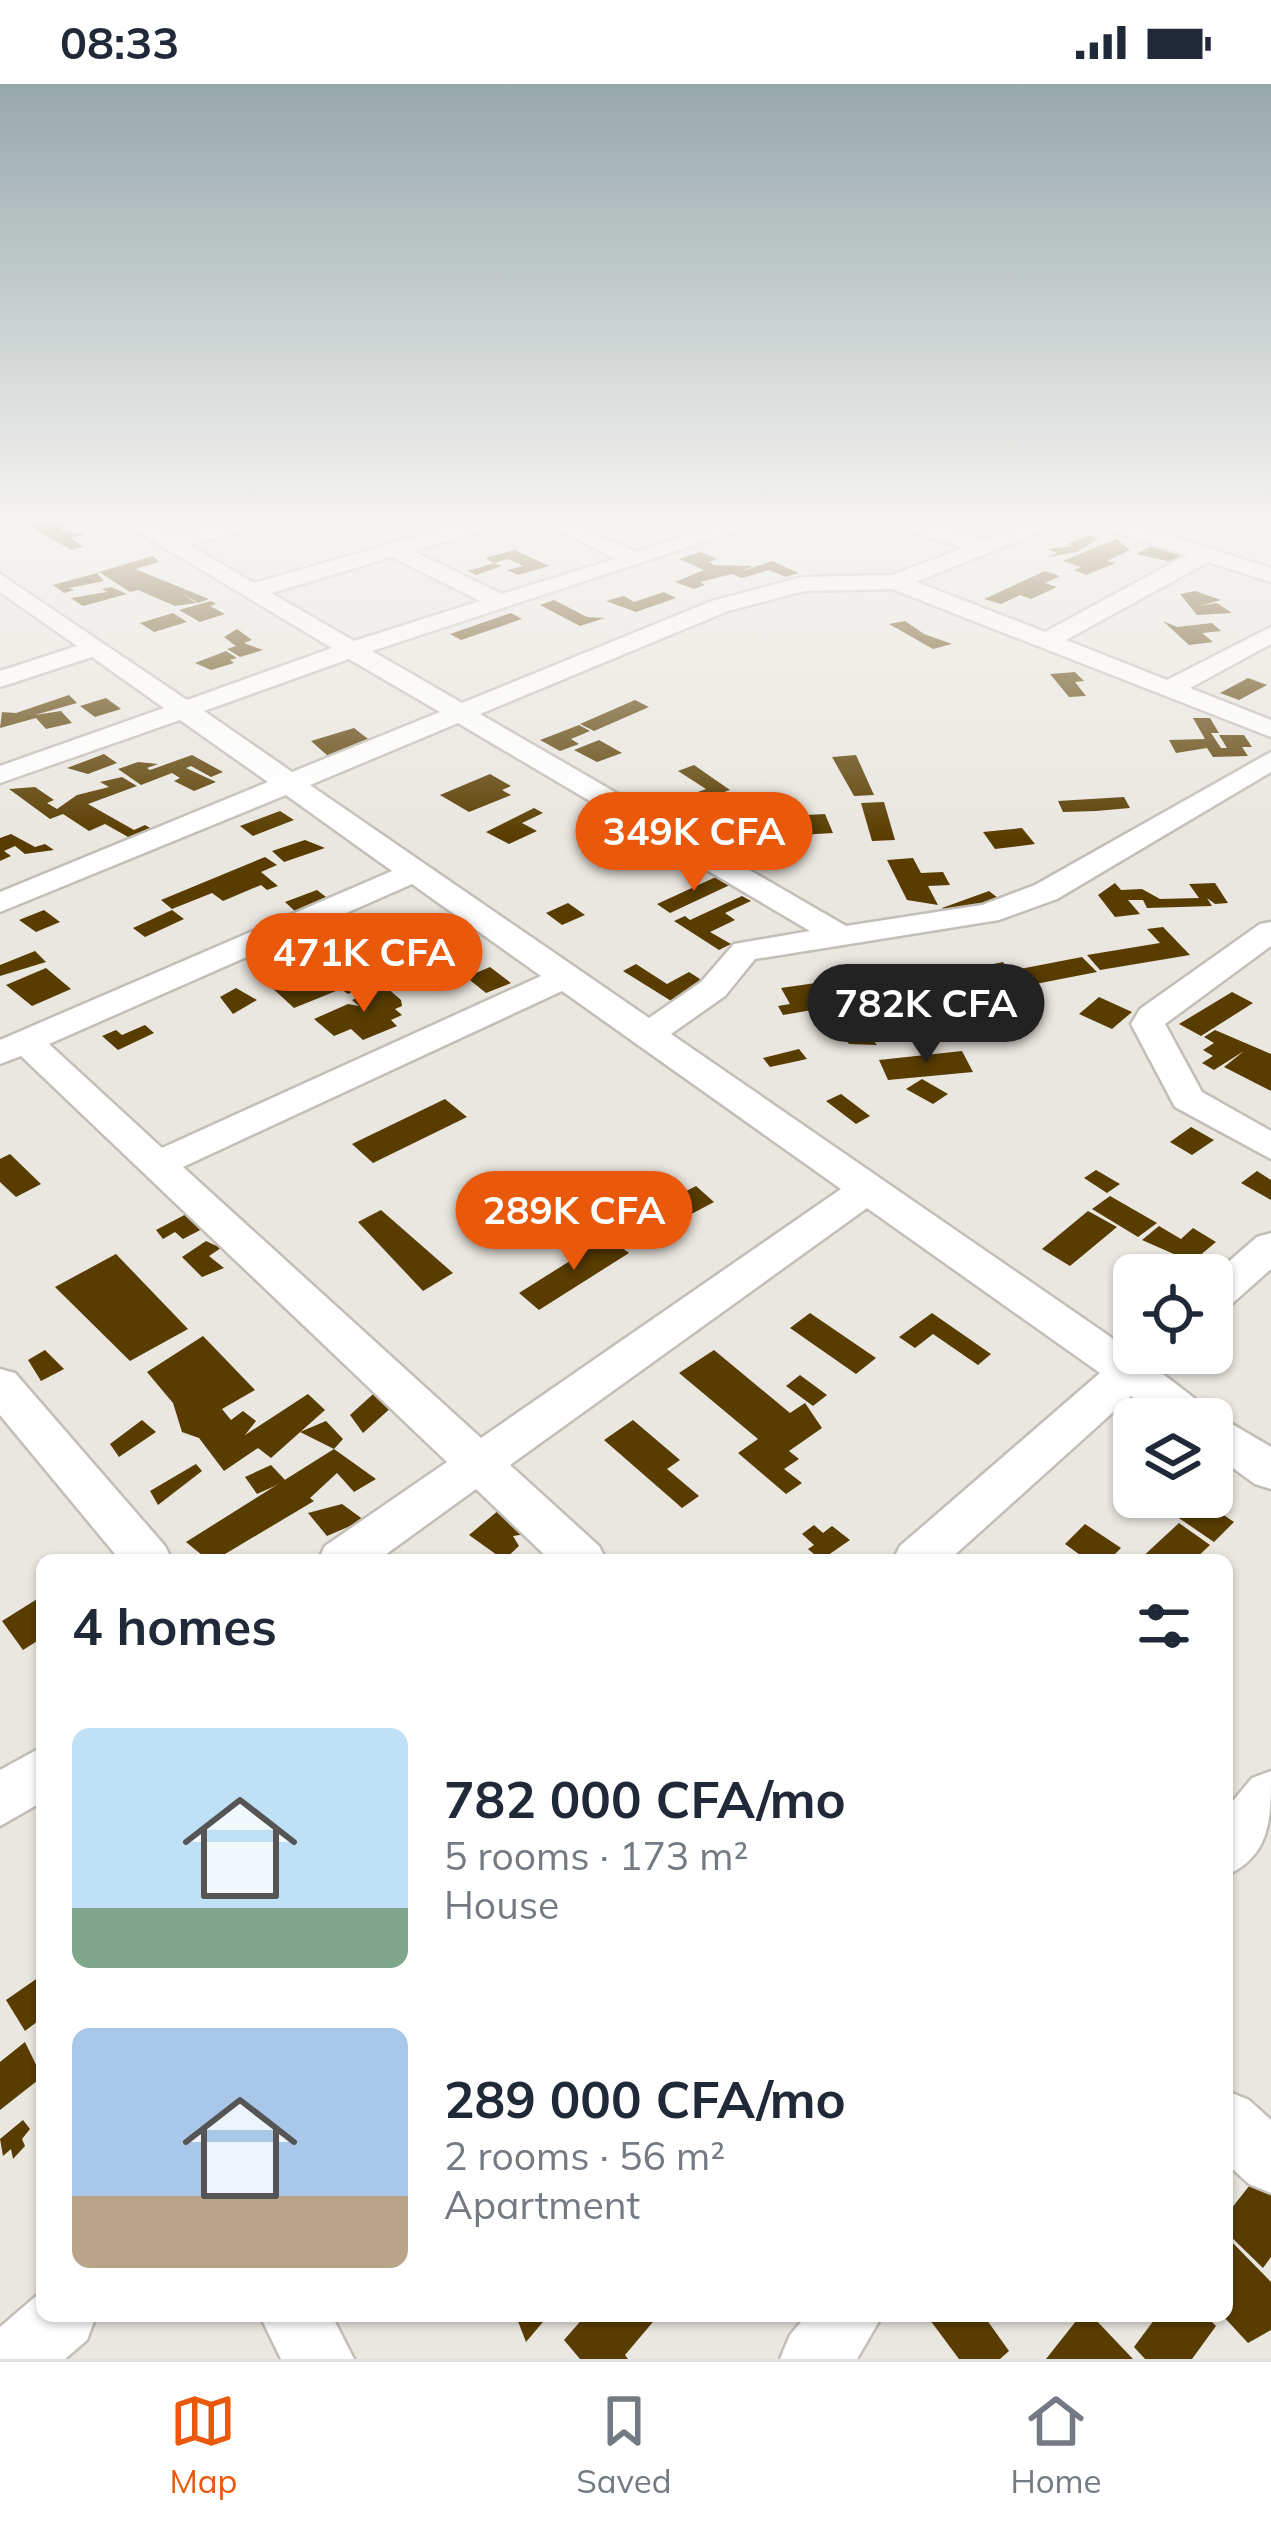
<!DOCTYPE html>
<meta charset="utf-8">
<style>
:root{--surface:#fff;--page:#f2f2f3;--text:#1f2937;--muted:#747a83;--line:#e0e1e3;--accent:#ea580c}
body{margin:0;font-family:Mulish,sans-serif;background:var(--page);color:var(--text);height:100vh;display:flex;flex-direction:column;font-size:45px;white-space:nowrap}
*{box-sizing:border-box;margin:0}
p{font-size:39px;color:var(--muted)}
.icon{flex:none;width:66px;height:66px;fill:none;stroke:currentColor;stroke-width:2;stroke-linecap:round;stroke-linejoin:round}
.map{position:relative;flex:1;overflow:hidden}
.details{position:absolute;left:36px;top:1470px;width:1197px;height:768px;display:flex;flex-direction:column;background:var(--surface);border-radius:18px;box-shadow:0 3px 9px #0004}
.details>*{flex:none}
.controls{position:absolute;left:1113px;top:1170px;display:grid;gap:24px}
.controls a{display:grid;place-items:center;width:120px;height:120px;border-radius:18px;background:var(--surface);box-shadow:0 3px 9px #0004;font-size:60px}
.price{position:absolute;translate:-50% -102px;padding:0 27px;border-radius:42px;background:var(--accent);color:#fff;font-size:39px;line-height:78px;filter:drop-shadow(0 3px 6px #0008)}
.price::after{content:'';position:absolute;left:50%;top:72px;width:36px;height:27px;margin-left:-18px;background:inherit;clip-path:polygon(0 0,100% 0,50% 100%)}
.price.on{background:#222;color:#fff}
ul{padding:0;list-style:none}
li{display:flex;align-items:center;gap:36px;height:300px;padding:0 36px}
li span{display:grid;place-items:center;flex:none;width:336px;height:240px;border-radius:18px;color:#555}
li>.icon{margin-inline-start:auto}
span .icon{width:144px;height:144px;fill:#fffc;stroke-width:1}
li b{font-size:51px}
h2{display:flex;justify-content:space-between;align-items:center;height:144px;padding:0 36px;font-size:51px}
.status{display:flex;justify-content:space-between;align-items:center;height:84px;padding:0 60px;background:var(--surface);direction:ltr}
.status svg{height:33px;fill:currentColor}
.menu{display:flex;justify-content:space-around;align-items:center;height:168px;border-top:3px solid var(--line);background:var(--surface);font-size:33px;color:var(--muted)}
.menu a{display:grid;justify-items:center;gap:6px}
.menu .on{color:var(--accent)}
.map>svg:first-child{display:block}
.building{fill:#593d00}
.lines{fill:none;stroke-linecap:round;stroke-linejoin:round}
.minor-casing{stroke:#c2beb8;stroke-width:5}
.minor{fill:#fff;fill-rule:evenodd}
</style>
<div class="status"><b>08:33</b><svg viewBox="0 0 49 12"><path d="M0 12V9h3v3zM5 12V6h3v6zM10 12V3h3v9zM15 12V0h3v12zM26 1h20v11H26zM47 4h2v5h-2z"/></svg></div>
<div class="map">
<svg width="1271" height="2275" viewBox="0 0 1271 2275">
<rect width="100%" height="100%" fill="#eae6e0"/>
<g class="building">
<path d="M 59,435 L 67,440 L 59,447 L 86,450 L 70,454 L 84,463 L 71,466 L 28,441 Z"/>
<path d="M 1090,451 L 1099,454 L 1077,468 L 1048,473 L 1057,469 L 1047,465 L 1073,462 L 1068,460 Z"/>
<path d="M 1116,455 L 1130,466 L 1107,477 L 1116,479 L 1086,491 L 1074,486 L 1081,483 L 1063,477 Z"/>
<path d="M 1153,461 L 1176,468 L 1183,472 L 1172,478 L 1136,470 Z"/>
<path d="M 515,466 L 549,482 L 518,491 L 507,486 L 523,482 L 508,475 L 494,479 L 502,482 L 476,491 L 468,487 L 494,479 L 485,474 Z"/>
<path d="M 701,468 L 717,475 L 709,478 L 714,481 L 753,482 L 739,488 L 772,477 L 799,489 L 786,493 L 769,486 L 742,494 L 732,490 L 700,498 L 705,501 L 694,505 L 675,498 L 704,486 L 679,475 Z"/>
<path d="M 153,472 L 159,478 L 135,485 L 209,515 L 198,519 L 181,509 L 196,519 L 175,522 L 138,506 L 130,508 L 99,488 Z"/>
<path d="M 1045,487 L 1060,492 L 1045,499 L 1057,503 L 1031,515 L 1020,511 L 1001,520 L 984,515 Z"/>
<path d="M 97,489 L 104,497 L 69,504 L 74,506 L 64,509 L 53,501 Z"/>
<path d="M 111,503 L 127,510 L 83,522 L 71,514 L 107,508 L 102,505 Z"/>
<path d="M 1195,507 L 1221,516 L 1200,522 L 1217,519 L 1232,529 L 1197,531 L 1180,510 Z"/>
<path d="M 664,508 L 676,514 L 636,528 L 606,517 L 624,512 L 634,518 Z"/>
<path d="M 554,516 L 587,533 L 605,534 L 580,542 L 540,521 Z"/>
<path d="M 211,517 L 216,520 L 210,522 L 225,530 L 200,538 L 179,526 Z"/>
<path d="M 173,529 L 187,538 L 154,548 L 140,539 Z"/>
<path d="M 511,529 L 522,535 L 461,556 L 450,550 Z"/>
<path d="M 905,537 L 924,550 L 952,560 L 933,565 L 889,540 Z"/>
<path d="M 1163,537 L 1177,543 L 1212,539 L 1221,547 L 1202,549 L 1213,558 L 1189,561 Z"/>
<path d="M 237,545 L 252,556 L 244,559 L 263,566 L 240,573 L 227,565 L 236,562 L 224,553 Z"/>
<path d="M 226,567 L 237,574 L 230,576 L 234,579 L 211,586 L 195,579 Z"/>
<path d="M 1075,588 L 1084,597 L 1075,598 L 1086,612 L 1069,613 L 1050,590 Z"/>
<path d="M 1248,594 L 1267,601 L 1239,616 L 1220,609 Z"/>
<path d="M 69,611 L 77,619 L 35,631 L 61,627 L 72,639 L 46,645 L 36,634 L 0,644 L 2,628 L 16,629 Z"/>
<path d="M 106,614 L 121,625 L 95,633 L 80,622 Z"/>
<path d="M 635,616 L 649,623 L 594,647 L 580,640 Z"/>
<path d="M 1193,634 L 1210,634 L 1219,649 L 1211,649 L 1221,664 L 1227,664 L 1219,651 L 1244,651 L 1252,663 L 1242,663 L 1248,672 L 1213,673 L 1207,664 L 1176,669 L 1169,656 L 1205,655 Z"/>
<path d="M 579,641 L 590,647 L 571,655 L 579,660 L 560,667 L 540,656 Z"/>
<path d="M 354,644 L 372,658 L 328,672 L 311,657 Z"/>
<path d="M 599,656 L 622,669 L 597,678 L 574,666 Z"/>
<path d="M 104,670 L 117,679 L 88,690 L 67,684 Z"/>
<path d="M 192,671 L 223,688 L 211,693 L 191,682 L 186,684 L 216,698 L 194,707 L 174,697 L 180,694 L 172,689 L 141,701 L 118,685 L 138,678 L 158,680 L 147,684 L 150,686 Z"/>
<path d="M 856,671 L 874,711 L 854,712 L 832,673 Z"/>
<path d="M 694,681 L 730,706 L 687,721 L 679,715 L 706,705 L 678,687 Z"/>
<path d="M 490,690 L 511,702 L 502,706 L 511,711 L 469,728 L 440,711 Z"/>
<path d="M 122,693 L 137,702 L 88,720 L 134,746 L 145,741 L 152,745 L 130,754 L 105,740 L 89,747 L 63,730 L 50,735 L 9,705 L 35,703 L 54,716 L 47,719 L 57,725 L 77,711 L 109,703 L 100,698 Z"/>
<path d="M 1124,713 L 1130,724 L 1096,727 L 1063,728 L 1058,717 Z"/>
<path d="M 884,718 L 895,756 L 872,757 L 861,719 Z"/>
<path d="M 534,724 L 543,729 L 522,739 L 537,747 L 509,760 L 486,748 Z"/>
<path d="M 803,725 L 806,731 L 825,730 L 833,749 L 800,751 L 789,726 Z"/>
<path d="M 280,727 L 294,736 L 253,752 L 240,742 Z"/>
<path d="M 1022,744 L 1035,760 L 995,765 L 983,748 Z"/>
<path d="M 11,750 L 35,763 L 45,760 L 54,766 L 25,770 L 15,762 L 4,767 L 11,772 L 0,777 L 0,754 Z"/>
<path d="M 305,756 L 325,764 L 284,778 L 272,767 Z"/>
<path d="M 265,773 L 277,781 L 261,788 L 278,802 L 267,806 L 261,801 L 223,817 L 212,809 L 172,825 L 161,816 Z"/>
<path d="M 913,774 L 921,789 L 943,788 L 950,801 L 928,802 L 938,821 L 907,816 L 887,776 Z"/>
<path d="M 718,792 L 732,800 L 670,829 L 657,820 Z"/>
<path d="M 1115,799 L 1121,806 L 1142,805 L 1160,815 L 1199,814 L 1189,800 L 1215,799 L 1228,819 L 1215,820 L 1207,814 L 1212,822 L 1147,824 L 1143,816 L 1128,816 L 1140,830 L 1115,833 L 1098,811 Z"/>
<path d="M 317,806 L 330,816 L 297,829 L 285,818 Z"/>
<path d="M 989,807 L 998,814 L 950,830 L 942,824 Z"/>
<path d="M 742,812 L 751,817 L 725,829 L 735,836 L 710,848 L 731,860 L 719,866 L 674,837 L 685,832 L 690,836 Z"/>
<path d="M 568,819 L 585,831 L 562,841 L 546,829 Z"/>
<path d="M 44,826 L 60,838 L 36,848 L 19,836 Z"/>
<path d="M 172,826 L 184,835 L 145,853 L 133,844 Z"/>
<path d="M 1163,843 L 1190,871 L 1100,886 L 1087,871 L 1160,859 L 1147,845 Z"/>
<path d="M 35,867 L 46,878 L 0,892 L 0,881 Z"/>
<path d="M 1082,873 L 1097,888 L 989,909 L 969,885 L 1003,878 L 1010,887 Z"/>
<path d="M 636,880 L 667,900 L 689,888 L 711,902 L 676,920 L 623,887 Z"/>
<path d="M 363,883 L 372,890 L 353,898 L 360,905 L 348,910 L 329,897 Z"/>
<path d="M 490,883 L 511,899 L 486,909 L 466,893 Z"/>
<path d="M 46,884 L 71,905 L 32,922 L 6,901 Z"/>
<path d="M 312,886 L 336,907 L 294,924 L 269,901 L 278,897 L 285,905 L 309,895 L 303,890 Z"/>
<path d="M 903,887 L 912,902 L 883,906 L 874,891 Z"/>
<path d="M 872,891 L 880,906 L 818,915 L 824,924 L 783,931 L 778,922 L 790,920 L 781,904 Z"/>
<path d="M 385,902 L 401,916 L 402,922 L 395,925 L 402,931 L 391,936 L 397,942 L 363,956 L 351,945 L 334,952 L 314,935 L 348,920 L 359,922 L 352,916 Z"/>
<path d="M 236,904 L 257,916 L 233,930 L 220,913 Z"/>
<path d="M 1232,908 L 1253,919 L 1201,952 L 1179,940 Z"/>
<path d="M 841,913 L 859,939 L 877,961 L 849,960 L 839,946 L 847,944 L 837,942 L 827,927 L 835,925 L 828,915 Z"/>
<path d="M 1099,913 L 1132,928 L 1112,945 L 1079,930 Z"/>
<path d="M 145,941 L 154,949 L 118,966 L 102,952 L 116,946 L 122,951 Z"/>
<path d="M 1215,946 L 1271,970 L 1271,1007 L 1224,983 L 1244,967 L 1214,986 L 1202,979 L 1213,972 L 1203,966 L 1214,959 L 1204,953 Z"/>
<path d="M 799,965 L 807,975 L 770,983 L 763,974 Z"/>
<path d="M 962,967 L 973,988 L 888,996 L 879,976 Z"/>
<path d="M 922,995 L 948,1010 L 933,1020 L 906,1005 Z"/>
<path d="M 841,1010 L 870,1032 L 856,1040 L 826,1017 Z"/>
<path d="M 445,1015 L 467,1033 L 373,1079 L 352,1060 Z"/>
<path d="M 1191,1043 L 1214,1056 L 1192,1071 L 1170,1058 Z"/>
<path d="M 10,1070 L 41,1100 L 16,1113 L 0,1098 L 0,1075 Z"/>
<path d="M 1096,1086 L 1120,1100 L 1107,1109 L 1084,1094 Z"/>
<path d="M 1257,1087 L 1271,1096 L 1271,1116 L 1241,1099 Z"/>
<path d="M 696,1102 L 714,1118 L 682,1135 L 663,1119 Z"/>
<path d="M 1110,1112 L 1157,1139 L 1138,1153 L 1092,1125 Z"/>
<path d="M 381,1126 L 453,1189 L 423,1207 L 358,1138 Z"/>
<path d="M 192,1127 L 206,1143 L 183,1155 L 175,1148 L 163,1155 L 156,1146 Z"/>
<path d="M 1088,1127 L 1117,1143 L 1070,1182 L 1042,1165 Z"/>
<path d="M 1159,1142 L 1181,1155 L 1193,1144 L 1216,1158 L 1192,1178 L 1142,1156 Z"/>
<path d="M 608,1153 L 629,1169 L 539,1226 L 519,1209 Z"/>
<path d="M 206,1157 L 221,1164 L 209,1172 L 224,1184 L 202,1193 L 182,1173 Z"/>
<path d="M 116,1170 L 188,1245 L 130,1277 L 55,1203 Z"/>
<path d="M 810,1229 L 876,1274 L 856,1290 L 790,1244 Z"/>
<path d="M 932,1229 L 991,1270 L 978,1281 L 933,1250 L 915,1264 L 899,1253 Z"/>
<path d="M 203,1252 L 255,1306 L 222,1325 L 231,1336 L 243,1327 L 256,1337 L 245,1351 L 308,1310 L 325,1326 L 271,1374 L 258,1364 L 224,1387 L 199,1354 L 182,1348 L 173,1319 L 147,1288 Z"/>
<path d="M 45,1266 L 64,1285 L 41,1297 L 28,1276 Z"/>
<path d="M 714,1266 L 790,1329 L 805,1319 L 822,1344 L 789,1367 L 799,1375 L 784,1385 L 802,1399 L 786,1410 L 738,1369 L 758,1355 L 679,1289 Z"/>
<path d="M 800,1291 L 827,1311 L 813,1322 L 786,1302 Z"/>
<path d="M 381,1303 L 403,1313 L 363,1349 L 350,1331 Z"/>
<path d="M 142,1336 L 156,1348 L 119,1373 L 110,1360 Z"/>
<path d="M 633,1336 L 680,1376 L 667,1385 L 699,1412 L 682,1424 L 604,1356 Z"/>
<path d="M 326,1337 L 343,1355 L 334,1365 L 300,1348 Z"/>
<path d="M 334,1365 L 376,1395 L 354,1408 L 337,1389 L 310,1414 L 314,1417 L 215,1476 L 208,1476 L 186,1458 Z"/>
<path d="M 196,1380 L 202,1387 L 158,1421 L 150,1407 Z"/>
<path d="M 271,1381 L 286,1397 L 257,1410 L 245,1393 Z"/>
<path d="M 1148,1413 L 1197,1413 L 1234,1438 L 1214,1458 Z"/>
<path d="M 342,1420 L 364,1436 L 327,1452 L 308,1429 Z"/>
<path d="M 499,1426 L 533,1449 L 513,1452 L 519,1462 L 504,1476 L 469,1451 Z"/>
<path d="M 1179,1439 L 1210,1461 L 1194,1476 L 1139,1476 Z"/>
<path d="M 1085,1440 L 1121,1464 L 1109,1476 L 1087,1476 L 1065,1460 Z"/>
<path d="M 814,1441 L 823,1449 L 832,1442 L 850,1456 L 821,1476 L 808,1465 L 814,1461 L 802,1450 Z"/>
<path d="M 42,1512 L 42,1554 L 23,1566 L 2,1537 Z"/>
<path d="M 42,1891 L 42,1934 L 25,1947 L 6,1916 Z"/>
<path d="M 25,1958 L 42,1993 L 0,2026 L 0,1978 Z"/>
<path d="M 23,2036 L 30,2045 L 22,2055 L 25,2062 L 13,2075 L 11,2065 L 3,2072 L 0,2055 Z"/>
<path d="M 1257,2092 L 1271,2106 L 1271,2173 L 1263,2184 L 1227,2149 L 1227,2130 Z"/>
<path d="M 1227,2153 L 1271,2198 L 1271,2246 L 1248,2259 L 1223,2232 L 1227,2232 Z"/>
<path d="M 516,2232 L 548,2232 L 526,2258 Z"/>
<path d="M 585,2232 L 658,2232 L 625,2271 L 628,2275 L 580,2275 L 564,2256 Z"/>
<path d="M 935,2232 L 984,2232 L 1009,2267 L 1000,2275 L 959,2275 L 930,2236 Z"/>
<path d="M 1080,2232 L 1092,2232 L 1133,2275 L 1046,2275 Z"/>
<path d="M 1157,2232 L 1206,2232 L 1216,2242 L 1192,2275 L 1145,2275 L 1134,2263 Z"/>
</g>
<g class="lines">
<defs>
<g id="minor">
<path d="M 0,435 L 35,435 L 0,447 Z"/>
<path d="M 117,435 L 142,435 L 173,452 L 238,435 L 270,435 L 268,440 L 189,461 L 254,499 L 478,435 L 509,435 L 507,440 L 413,467 L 502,510 L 615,475 L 538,435 L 564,435 L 636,468 L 742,435 L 773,435 L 372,567 L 462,619 L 712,517 L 803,493 L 892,491 L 964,464 L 888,440 L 886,435 L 916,435 L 985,456 L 1044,435 L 1072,435 L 916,498 L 1045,548 L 1187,471 L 1089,440 L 1087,435 L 1117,435 L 1271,484 L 1271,498 L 1208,478 L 1066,556 L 1167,596 L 1271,543 L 1271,560 L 1190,604 L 1271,636 L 1271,653 L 892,505 L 804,507 L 728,527 L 480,630 L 846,842 L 982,821 L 1035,801 L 1271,668 L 1271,688 L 1057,815 L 999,836 L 755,875 L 725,912 L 671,950 L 1128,1265 L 1134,1260 L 1134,1269 L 1172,1269 L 1159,1287 L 1215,1330 L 1271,1363 L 1271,1405 L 1255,1400 L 1212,1369 L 1212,1335 L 1164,1335 L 1131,1312 L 949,1476 L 893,1476 L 900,1462 L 1100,1289 L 867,1124 L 510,1381 L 599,1462 L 606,1476 L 550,1476 L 476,1405 L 378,1476 L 318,1476 L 325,1462 L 447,1378 L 21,972 L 0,980 L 0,956 L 392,787 L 286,711 L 0,828 L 0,808 L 268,698 L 180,636 L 0,699 L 0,682 L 164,624 L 92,573 L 0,603 L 0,587 L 77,562 L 0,508 L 0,490 L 187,616 L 332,564 ZM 392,473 L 480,517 L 354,557 L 271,509 ZM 349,575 L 440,628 L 292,688 L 204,627 ZM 458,639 L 810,847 L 734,860 L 701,898 L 649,934 L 310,701 ZM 412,800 L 541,892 L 162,1064 L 49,960 ZM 562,907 L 841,1105 L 481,1354 L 183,1083 Z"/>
<path d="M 1271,838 L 1271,862 L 1165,940 L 1202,1008 L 1271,1047 L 1271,1075 L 1175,1023 L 1131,940 L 1140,925 L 1260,840 Z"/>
<path d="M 1271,1149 L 1271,1185 L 1226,1225 L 1212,1230 L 1212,1192 L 1257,1153 Z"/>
<path d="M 0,1285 L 15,1289 L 165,1462 L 172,1476 L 120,1476 L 0,1331 Z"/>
<path d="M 42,1663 L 42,1718 L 0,1742 L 0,1686 Z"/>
<path d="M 1271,1687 C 1271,1735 1271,1771 1227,1791 L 1227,1724 L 1252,1694 Z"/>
<path d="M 1227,2007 L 1249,2016 L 1271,2036 L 1271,2109 L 1249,2100 L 1227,2080 Z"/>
<path d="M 42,2207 L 42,2232 L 96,2232 L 87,2256 L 65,2275 L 0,2275 L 0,2243 Z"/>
<path d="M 260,2232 L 332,2232 L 354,2275 L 281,2275 Z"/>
<path d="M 806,2232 L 882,2232 L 857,2275 L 780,2275 L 790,2251 Z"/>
</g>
</defs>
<use href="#minor" class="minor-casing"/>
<use href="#minor" class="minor"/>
</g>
<linearGradient id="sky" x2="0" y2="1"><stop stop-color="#97a8ab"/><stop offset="0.58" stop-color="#f6f4f1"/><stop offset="1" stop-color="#f6f4f1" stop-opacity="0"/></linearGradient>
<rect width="1271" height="753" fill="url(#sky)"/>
</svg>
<div class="controls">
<a><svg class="icon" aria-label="locate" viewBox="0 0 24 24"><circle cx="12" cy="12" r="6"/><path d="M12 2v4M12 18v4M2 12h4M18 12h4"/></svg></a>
<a><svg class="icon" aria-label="layers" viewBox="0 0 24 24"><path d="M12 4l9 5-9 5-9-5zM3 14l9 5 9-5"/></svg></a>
</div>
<b class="price" style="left:694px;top:810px">349K CFA</b>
<b class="price" style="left:364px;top:931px">471K CFA</b>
<b class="price on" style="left:926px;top:982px">782K CFA</b>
<b class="price" style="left:574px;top:1189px">289K CFA</b>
<section class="details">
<h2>4 homes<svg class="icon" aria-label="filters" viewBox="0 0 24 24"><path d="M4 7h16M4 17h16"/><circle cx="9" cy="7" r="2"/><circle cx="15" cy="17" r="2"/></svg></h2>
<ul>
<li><span style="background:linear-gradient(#bfe0f5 75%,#7fa58c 0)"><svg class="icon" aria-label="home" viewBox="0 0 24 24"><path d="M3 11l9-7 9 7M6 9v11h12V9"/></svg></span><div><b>782 000 CFA/mo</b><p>5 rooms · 173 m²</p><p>House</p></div></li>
<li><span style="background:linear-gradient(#a9c7e8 70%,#b9a48a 0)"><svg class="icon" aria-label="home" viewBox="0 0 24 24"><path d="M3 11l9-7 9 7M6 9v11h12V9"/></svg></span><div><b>289 000 CFA/mo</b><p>2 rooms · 56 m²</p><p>Apartment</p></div></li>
</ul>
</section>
</div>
<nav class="menu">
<a class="on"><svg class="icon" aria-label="map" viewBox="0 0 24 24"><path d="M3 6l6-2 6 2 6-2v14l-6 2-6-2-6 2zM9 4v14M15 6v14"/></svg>Map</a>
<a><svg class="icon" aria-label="saved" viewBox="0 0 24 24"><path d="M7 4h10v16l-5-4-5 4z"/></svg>Saved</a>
<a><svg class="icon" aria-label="home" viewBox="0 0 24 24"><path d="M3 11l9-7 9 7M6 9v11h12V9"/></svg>Home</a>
</nav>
